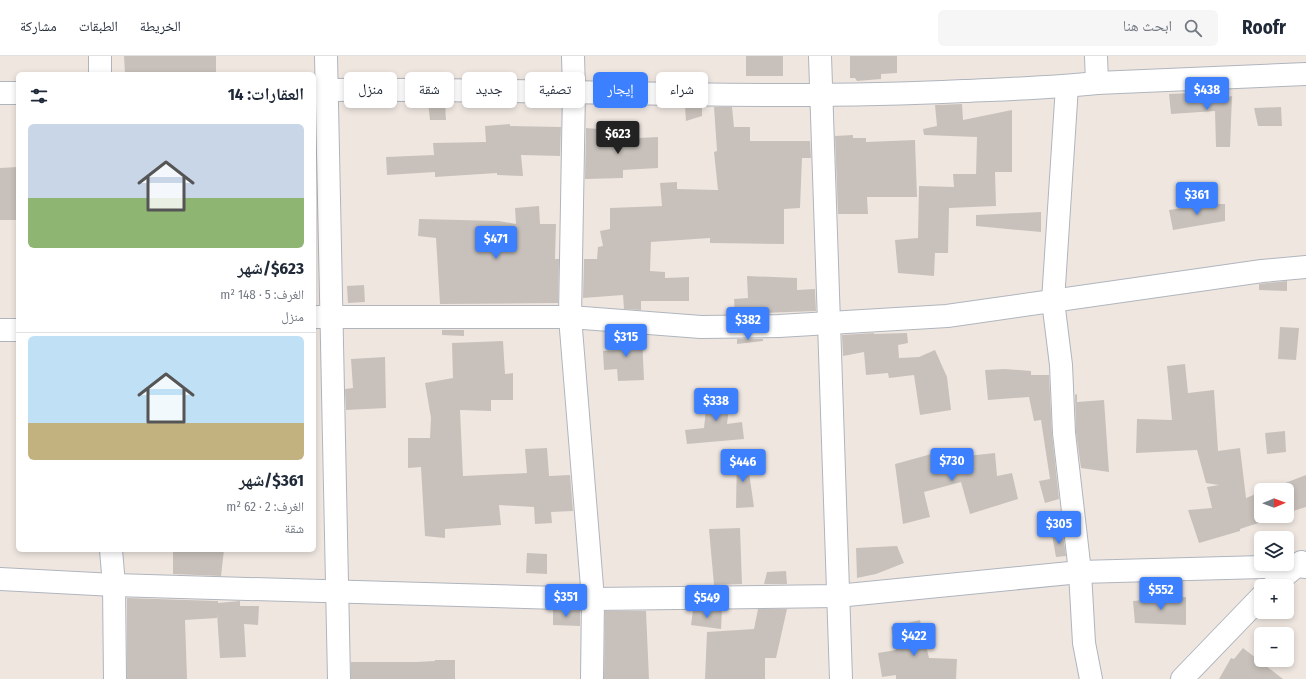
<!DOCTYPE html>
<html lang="ar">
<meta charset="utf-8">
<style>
:root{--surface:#fff;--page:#f6f6f7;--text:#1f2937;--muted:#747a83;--line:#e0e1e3;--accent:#3c80ff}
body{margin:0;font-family:"Fira Sans Condensed","Noto Naskh Arabic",sans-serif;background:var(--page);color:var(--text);direction:rtl;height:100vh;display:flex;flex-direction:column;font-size:15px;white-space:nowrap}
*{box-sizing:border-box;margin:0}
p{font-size:13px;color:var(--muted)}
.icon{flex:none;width:22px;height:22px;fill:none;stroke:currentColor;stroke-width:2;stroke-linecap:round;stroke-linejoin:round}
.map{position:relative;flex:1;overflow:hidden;direction:ltr}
.drawer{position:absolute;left:16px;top:16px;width:300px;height:480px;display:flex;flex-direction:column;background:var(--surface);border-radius:6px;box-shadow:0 2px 6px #0003;direction:rtl}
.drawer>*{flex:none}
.guide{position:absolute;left:328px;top:16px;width:380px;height:36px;direction:rtl;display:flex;gap:8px}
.needle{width:26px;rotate:89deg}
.buttons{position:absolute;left:1254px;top:427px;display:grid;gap:8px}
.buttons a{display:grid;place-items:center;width:40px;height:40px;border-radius:6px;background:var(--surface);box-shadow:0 2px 6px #0003;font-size:20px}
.price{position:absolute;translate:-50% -34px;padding:0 9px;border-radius:4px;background:var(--accent);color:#fff;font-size:13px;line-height:26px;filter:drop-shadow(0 1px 2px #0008)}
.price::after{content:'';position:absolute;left:50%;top:24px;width:12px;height:9px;margin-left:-6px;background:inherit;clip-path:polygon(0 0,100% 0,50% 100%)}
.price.on{background:#222;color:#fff}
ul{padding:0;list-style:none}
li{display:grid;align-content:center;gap:8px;height:212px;padding:0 12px}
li+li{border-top:1px solid var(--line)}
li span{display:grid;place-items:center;height:124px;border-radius:6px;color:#555}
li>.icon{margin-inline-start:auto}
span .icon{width:72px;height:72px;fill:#fffc;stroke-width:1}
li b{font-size:17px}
h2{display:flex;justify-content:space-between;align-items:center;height:48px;padding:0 12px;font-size:17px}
.tag{padding:0 14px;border-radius:6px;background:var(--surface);box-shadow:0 2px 6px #0003;font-size:14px;line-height:36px}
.tag.on{background:var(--accent);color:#fff}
header{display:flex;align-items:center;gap:24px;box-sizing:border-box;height:56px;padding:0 20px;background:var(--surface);border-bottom:1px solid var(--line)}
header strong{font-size:19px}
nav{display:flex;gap:22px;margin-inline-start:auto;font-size:14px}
.search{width:280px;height:36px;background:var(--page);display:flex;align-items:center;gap:10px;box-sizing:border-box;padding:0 14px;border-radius:6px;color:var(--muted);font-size:15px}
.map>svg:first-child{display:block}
.building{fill:#c8c1bb}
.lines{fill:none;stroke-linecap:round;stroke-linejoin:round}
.minor-casing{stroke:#b0b5bd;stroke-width:24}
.minor{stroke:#fff;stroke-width:22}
</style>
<header>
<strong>Roofr</strong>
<div class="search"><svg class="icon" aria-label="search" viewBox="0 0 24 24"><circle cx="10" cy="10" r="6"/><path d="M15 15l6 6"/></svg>ابحث هنا</div>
<nav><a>الخريطة</a><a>الطبقات</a><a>مشاركة</a></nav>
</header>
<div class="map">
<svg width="1306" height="623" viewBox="0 0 1306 623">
<rect width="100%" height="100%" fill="#efe6e0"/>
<g class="building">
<path d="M 124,0 L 216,0 L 216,18 L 125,18 Z"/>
<rect x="746" y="0" width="37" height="20"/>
<path d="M 850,0 L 897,0 L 897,17 L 881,18 L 881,23 L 857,25 L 855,22 L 850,22 Z"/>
<path d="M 1219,36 L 1218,43 L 1232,40 L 1230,91 L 1216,91 L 1215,55 L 1171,58 L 1169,38 Z"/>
<path d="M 428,46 L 445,47 L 446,64 L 430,64 Z"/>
<path d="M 962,48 L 963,64 L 1012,54 L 1012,116 L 995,116 L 996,150 L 949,152 L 948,197 L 935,197 L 934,220 L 898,217 L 895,184 L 918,182 L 919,130 L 954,131 L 953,118 L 976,118 L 977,81 L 924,79 L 923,73 L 937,70 L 935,49 Z"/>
<path d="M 685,51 L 702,51 L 702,60 L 686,65 Z"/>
<path d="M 714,51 L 732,51 L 734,71 L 750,71 L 750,85 L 810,85 L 811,102 L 802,102 L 800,152 L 784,153 L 784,188 L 710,187 L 710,182 L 651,186 L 650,215 L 665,216 L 665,222 L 689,221 L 689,245 L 641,245 L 641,254 L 624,253 L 623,239 L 583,242 L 584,203 L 597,203 L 598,191 L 603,190 L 600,175 L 610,173 L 610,152 L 662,150 L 660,127 L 677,126 L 677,133 L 718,134 L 714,96 L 717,95 Z"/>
<path d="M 1281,51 L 1282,70 L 1258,70 L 1254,52 Z"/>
<path d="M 510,68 L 510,70 L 561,71 L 560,100 L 521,99 L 523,120 L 497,119 L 497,117 L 435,121 L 435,116 L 387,119 L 386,101 L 434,99 L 433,87 L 486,86 L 485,70 Z"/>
<path d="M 586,72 L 599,73 L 600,84 L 658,81 L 658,112 L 623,114 L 623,122 L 585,123 Z"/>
<path d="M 853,79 L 853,82 L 866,82 L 866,86 L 915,84 L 917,141 L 867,141 L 868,158 L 838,158 L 835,80 Z"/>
<path d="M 18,111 L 18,164 L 0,164 L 0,112 Z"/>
<path d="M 1209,148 L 1225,148 L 1225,165 L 1173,174 L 1169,154 Z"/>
<path d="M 539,150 L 540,168 L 556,168 L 555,203 L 559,203 L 558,247 L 440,248 L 436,182 L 418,180 L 419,163 L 499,165 L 516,168 L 515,152 Z"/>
<path d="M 1041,156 L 1041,176 L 976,170 L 976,159 Z"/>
<path d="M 747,220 L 797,222 L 797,234 L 815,233 L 816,255 L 735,258 L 734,243 L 748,242 Z"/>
<path d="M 1287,225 L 1287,235 L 1259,234 L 1259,228 Z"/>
<path d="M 364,229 L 365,246 L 348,247 L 347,230 Z"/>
<path d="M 1280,271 L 1299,272 L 1296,304 L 1278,303 Z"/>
<path d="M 442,274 L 464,274 L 464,280 L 442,279 Z"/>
<path d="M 616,277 L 642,279 L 644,324 L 618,325 L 617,313 L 604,314 L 603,295 L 617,294 Z"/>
<path d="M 874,277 L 874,278 L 907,277 L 908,287 L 898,289 L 899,302 L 919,301 L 935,294 L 947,321 L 951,354 L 920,359 L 914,319 L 889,322 L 888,317 L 866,319 L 864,296 L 843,300 L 842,279 Z"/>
<path d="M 737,283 L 763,283 L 763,285 L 737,288 Z"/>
<path d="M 503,285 L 505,318 L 513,317 L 513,344 L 491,344 L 491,355 L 460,354 L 463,420 L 527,417 L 525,393 L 547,392 L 549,420 L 570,419 L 573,455 L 551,456 L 552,467 L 535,468 L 534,451 L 499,449 L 501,469 L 445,473 L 445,482 L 425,480 L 421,411 L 408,412 L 408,382 L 430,382 L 431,362 L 425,327 L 453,322 L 452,287 Z"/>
<path d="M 385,301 L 386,352 L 346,354 L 345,333 L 353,332 L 351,303 Z"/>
<path d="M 1185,308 L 1188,337 L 1214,334 L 1218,395 L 1240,392 L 1246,442 L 1261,436 L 1261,460 L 1280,460 L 1240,473 L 1240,475 L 1199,487 L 1188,454 L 1212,452 L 1207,431 L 1219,429 L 1206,427 L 1197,394 L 1136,397 L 1137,363 L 1172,364 L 1167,310 Z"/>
<path d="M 1005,313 L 1031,315 L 1031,319 L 1049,319 L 1052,378 L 1059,443 L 1045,447 L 1039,425 L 1050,423 L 1041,364 L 1034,365 L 1029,341 L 988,344 L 985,314 Z"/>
<path d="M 708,334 L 731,336 L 727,368 L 742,366 L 744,383 L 687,388 L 685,374 L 704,372 Z"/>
<path d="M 1077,338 L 1077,346 L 1104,344 L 1109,416 L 1081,412 L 1076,376 L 1075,339 Z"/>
<path d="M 1285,375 L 1286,396 L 1267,398 L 1265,377 Z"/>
<path d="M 946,394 L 948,402 L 995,397 L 997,420 L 1012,417 L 1018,443 L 970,458 L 961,426 L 924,436 L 930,461 L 903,468 L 895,408 Z"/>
<path d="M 746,396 L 754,451 L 736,452 L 737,397 Z"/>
<path d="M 1306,419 L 1306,451 L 1287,457 L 1287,434 L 1267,434 Z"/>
<path d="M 740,472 L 742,528 L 714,529 L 709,473 Z"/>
<path d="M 1063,478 L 1066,500 L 1056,501 L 1052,479 Z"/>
<path d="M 897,490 L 904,507 L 876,518 L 857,522 L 856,492 Z"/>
<path d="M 173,494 L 224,494 L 221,520 L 173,518 Z"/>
<path d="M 527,497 L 547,498 L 547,518 L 526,517 Z"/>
<path d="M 786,515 L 787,528 L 764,528 L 767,516 Z"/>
<path d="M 1186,541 L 1186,569 L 1135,567 L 1133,545 Z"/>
<path d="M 127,542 L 218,545 L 218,547 L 240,545 L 240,550 L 259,550 L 258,569 L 244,568 L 246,601 L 220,602 L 217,557 L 217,562 L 185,564 L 187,623 L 127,623 Z"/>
<path d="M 758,553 L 787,553 L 776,602 L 765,602 L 765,623 L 705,623 L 707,576 L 754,573 Z"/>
<path d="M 553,554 L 580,555 L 580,570 L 553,569 Z"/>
<path d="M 693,554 L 722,554 L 721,573 L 691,569 Z"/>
<path d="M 605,555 L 646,555 L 649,623 L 604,623 Z"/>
<path d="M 920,564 L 929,602 L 957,603 L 956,623 L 896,623 L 896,619 L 882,621 L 878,597 L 896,594 L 891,571 Z"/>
<path d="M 1243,592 L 1283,623 L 1219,623 L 1231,602 L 1234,603 Z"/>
<path d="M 435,604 L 455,604 L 455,623 L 351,623 L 351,606 L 416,606 L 435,605 Z"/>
</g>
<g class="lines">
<defs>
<g id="minor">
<path d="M 326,0 L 339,623"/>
<path d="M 573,0 L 574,35 L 570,261 L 593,543 L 592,623"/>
<path d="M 820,0 L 841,623"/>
<path d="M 1096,0 L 1097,27"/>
<path d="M 100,18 L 100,0"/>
<path d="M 1067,30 L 1053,245 L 1061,309 L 1064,377 L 1080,516 L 1084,587 L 1091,623"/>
<path d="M 314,34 C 530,31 747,46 963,35 C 1008,33 1052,32 1097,27 L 1306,18"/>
<path d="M 0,37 L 18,37"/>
<path d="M 314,261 L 570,261 L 701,271 L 779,270 L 947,260 L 1262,215 L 1306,211"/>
<path d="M 0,274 L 18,274"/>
<path d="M 111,494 L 114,529 L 115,623"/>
<path d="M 0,523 L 114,529 L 593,543 L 837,540 L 1080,516 L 1297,510 L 1306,511"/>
<path d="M 1273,530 L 1301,506"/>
<path d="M 1182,623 L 1261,541"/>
</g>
</defs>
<use href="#minor" class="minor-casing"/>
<use href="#minor" class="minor"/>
</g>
</svg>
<div class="buttons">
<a><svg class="needle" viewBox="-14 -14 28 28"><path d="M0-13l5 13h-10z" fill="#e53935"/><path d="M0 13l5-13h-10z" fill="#747a83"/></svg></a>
<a><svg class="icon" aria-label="layers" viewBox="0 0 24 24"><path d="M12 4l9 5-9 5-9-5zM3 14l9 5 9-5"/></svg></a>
<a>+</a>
<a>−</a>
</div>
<b class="price" style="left:1207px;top:55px">$438</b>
<b class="price on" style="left:618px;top:99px">$623</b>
<b class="price" style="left:1197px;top:160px">$361</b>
<b class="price" style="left:496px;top:204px">$471</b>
<b class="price" style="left:748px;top:285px">$382</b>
<b class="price" style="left:626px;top:302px">$315</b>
<b class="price" style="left:716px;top:366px">$338</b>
<b class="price" style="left:952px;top:426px">$730</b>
<b class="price" style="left:743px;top:427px">$446</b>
<b class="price" style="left:1059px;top:489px">$305</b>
<b class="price" style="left:1161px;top:555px">$552</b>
<b class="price" style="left:566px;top:562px">$351</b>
<b class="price" style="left:707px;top:563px">$549</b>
<b class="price" style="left:914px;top:601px">$422</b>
<div class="guide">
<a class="tag">شراء</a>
<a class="tag on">إيجار</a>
<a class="tag">تصفية</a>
<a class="tag">جديد</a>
<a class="tag">شقة</a>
<a class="tag">منزل</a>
</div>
<section class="drawer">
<h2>العقارات: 14<svg class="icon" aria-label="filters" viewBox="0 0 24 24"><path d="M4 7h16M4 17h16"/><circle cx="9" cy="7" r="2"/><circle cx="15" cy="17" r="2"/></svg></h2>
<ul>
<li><span style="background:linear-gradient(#c9d6e8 60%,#8fb573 0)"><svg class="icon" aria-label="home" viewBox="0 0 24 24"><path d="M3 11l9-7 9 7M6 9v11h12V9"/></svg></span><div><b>$623/شهر</b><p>الغرف: 5 · 148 m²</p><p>منزل</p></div></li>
<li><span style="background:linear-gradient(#bfe0f5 70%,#c2b280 0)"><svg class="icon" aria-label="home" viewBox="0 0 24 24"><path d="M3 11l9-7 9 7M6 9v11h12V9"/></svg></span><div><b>$361/شهر</b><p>الغرف: 2 · 62 m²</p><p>شقة</p></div></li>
</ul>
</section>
</div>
